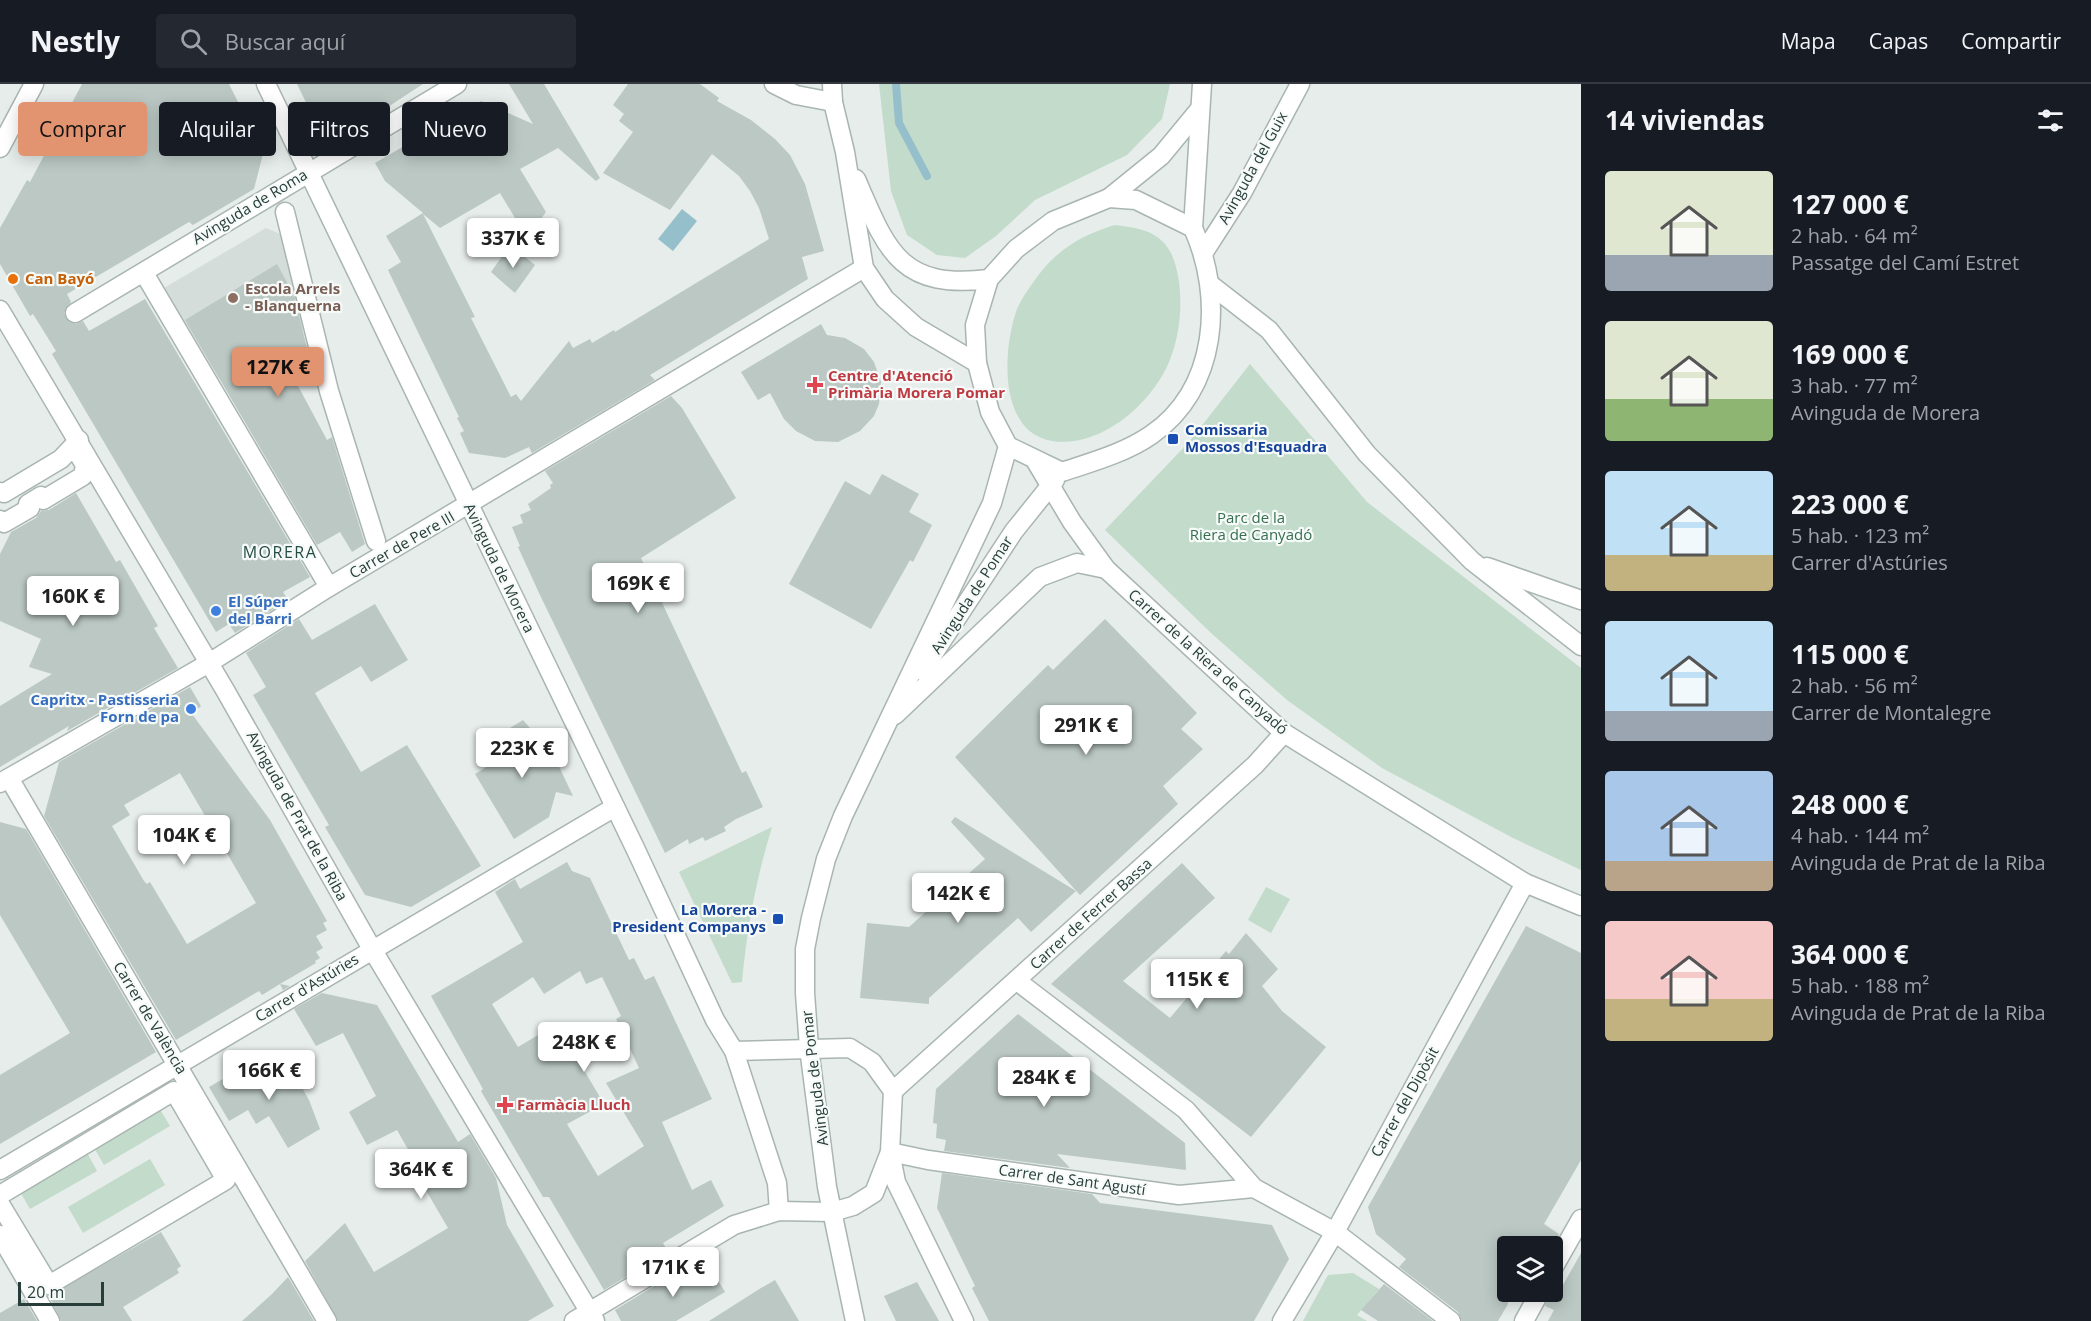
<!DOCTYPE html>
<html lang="es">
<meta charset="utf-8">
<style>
:root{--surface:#171b24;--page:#242831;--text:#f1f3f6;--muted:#9ea1a6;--line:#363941;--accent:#e2936f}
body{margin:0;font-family:"Open Sans",sans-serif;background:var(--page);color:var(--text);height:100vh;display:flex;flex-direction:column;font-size:22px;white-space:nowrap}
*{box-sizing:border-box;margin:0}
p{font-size:20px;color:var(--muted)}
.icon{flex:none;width:33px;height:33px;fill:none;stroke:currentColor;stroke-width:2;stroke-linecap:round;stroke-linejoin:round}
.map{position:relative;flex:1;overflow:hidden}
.details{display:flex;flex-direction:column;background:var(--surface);width:510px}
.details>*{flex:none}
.hud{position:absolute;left:18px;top:18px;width:570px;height:54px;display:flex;gap:12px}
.fabs{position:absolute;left:1497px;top:1152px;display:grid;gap:12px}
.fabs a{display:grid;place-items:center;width:66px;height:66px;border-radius:6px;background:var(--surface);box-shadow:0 3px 15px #0003;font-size:30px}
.scale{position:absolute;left:18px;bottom:15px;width:86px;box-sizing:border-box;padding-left:6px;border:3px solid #273d39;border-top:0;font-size:16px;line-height:21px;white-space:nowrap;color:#273d39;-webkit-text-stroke:4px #f6faf8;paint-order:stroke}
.price{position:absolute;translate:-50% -51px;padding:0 14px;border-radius:6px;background:#fff;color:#222;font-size:20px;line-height:39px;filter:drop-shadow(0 2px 3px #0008)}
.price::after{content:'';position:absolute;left:50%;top:36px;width:18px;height:14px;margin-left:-9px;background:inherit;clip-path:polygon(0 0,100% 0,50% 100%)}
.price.active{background:var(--accent);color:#111}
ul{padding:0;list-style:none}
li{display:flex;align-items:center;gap:18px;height:150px;padding:0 24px}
li span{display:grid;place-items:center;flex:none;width:168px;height:120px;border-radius:6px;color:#555}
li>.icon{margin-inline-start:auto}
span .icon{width:72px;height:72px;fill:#fffc;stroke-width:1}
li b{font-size:26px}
h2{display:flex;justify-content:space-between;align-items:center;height:72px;padding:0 24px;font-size:26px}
.pill{padding:0 21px;border-radius:6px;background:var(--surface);box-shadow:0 3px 15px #0003;font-size:21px;line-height:54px}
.pill.active{background:var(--accent);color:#111}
header{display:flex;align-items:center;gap:36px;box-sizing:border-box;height:84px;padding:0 30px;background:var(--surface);border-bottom:2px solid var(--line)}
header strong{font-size:28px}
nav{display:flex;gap:33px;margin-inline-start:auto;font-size:21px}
.search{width:420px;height:54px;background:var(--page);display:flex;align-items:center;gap:15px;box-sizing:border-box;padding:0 21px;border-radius:6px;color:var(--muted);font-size:22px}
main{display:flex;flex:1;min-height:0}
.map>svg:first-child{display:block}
.built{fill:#d4ddd9}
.green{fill:#c2dbca}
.water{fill:#95bfcb}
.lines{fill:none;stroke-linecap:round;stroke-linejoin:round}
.stream{stroke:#95bfcb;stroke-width:8}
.building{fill:#bbc8c4;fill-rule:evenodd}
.minor-casing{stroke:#a9b5b1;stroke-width:21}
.minor{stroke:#fff;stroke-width:18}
.food-dot{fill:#e8710a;stroke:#f6faf8;stroke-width:2}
.education-dot{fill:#8d6e63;stroke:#f6faf8;stroke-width:2}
.health-dot{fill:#e0444e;stroke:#f6faf8;stroke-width:2}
.transit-dot{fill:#1a4fb4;stroke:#f6faf8;stroke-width:2}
.shop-dot{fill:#3f7fe0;stroke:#f6faf8;stroke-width:2}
.labels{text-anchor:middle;stroke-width:4.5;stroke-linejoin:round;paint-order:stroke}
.street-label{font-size:15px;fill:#273d39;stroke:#f6faf8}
.food-label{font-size:15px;font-weight:bold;fill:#c56008;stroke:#f6faf8;text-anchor:start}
.education-label{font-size:15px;font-weight:bold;fill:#785e54;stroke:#f6faf8;text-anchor:start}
.health-label{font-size:15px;font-weight:bold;fill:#be3a42;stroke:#f6faf8;text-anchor:start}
.transit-label{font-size:15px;font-weight:bold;fill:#164399;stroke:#f6faf8;text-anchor:start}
.park-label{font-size:15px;fill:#366f50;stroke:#f6faf8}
.shop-label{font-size:15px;font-weight:bold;fill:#366cbe;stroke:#f6faf8;text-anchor:start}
.neighbourhood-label{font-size:16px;letter-spacing:1.5px;fill:#254d46;stroke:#f6faf8}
</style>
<header>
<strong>Nestly</strong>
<div class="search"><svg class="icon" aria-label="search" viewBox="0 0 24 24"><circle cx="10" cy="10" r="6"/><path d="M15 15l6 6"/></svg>Buscar aquí</div>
<nav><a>Mapa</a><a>Capas</a><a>Compartir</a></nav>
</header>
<main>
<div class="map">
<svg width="1581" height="1237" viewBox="0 0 1581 1237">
<rect width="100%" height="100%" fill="#e6edea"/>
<path class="built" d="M 266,144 L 285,152 L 303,245 L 219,295 L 164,204 Z"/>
<g class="green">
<path d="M 879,0 L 1170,0 L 1162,35 L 1127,71 L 1035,116 L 996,152 L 965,174 L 937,171 L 907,151 L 891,107 Z"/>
<path d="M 1115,141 C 1131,143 1150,145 1162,157 C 1173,167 1177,184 1179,198 C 1182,222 1180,247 1172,270 C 1157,316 1102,365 1052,357 C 998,348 1003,266 1016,228 C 1020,216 1030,203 1037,193 C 1056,166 1084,150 1115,141 Z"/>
<path d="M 1250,280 L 1367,418 L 1581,584 L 1581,786 L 1513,754 L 1382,684 L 1287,616 L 1211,549 L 1105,446 L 1189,358 Z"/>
<path d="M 772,743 C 756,795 747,844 742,898 L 732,899 L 679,788 Z"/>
<path d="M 1266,803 L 1290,815 L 1271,849 L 1248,836 Z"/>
<path d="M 158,1022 L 170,1042 L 104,1081 L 92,1060 Z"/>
<path d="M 85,1065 L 97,1087 L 30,1125 L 18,1104 Z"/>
<path d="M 150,1075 L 165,1101 L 83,1149 L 68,1123 Z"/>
<path d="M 1353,1189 L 1379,1205 L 1357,1231 L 1367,1237 L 1303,1237 L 1328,1191 Z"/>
</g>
<path class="water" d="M 682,125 L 697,137 L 673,167 L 658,155 Z"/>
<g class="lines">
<path class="stream" d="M 896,0 L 899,39 L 927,92"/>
</g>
<g class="building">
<path d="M 82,0 L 229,0 L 243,28 L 249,29 L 265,62 L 254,105 L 193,141 L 189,138 L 67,210 L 71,218 L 64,229 L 69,238 L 76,240 L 83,237 L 89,247 L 145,215 L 310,493 L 283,508 L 288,516 L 235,549 L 229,540 L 216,548 L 52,270 L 56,267 L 33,230 L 30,232 L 0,180 L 0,144 L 27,96 L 30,98 Z"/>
<path d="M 297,0 L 423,0 L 354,45 L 313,33 Z"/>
<path d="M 509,0 L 544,0 L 600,94 L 596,97 L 558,64 L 520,85 L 546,128 L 527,154 L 500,109 L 440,144 L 423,130 L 475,233 L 471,234 L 511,313 L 516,310 L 521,317 L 569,257 L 573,264 L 590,255 L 592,259 L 614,246 L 615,248 L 769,155 L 759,124 L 750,107 L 739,92 L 712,70 L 670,126 L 603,89 L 633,48 L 619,37 L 624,30 L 613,21 L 628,0 L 700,0 L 719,14 L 717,17 L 751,36 L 775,55 L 790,71 L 805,100 L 824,167 L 802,173 L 808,195 L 650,291 L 655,296 L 532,369 L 529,363 L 505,374 L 469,369 L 460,349 L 464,347 L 457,334 L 459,333 L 388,186 L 401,178 L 386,152 L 423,129 L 385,97 L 375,79 L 481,17 L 533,40 Z"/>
<path d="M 510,161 L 535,181 L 515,209 L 491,188 Z"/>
<path d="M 277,180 L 294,211 L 313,289 L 297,300 L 327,356 L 332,353 L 365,460 L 352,468 L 340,448 L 317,461 L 185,236 Z"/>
<path d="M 821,240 L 827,251 L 845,254 L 864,265 L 874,278 L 881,298 L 879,320 L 874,332 L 860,347 L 838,358 L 815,357 L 796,347 L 784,335 L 770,309 L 758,316 L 741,288 Z"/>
<path d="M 671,312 L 682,324 L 736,414 L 641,474 L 742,689 L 746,687 L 763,723 L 736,735 L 724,743 L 726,747 L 705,757 L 703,753 L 689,760 L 688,755 L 665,769 L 539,509 L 518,463 L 520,462 L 512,443 L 523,439 L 520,431 L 531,426 L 528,420 L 551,404 L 550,401 L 553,399 L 545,387 Z"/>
<path d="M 882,390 L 919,410 L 909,428 L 932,441 L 913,478 L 910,476 L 871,545 L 789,500 L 845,397 L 870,411 Z"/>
<path d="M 76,409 L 116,478 L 120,476 L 147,523 L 158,542 L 154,544 L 178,584 L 67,647 L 69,642 L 0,683 L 0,622 L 52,590 L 29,583 L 41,555 L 0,537 L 0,470 L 11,448 L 36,434 L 41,427 L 49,426 Z"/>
<path d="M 375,520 L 408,576 L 371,598 L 361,582 L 315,609 L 361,688 L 407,661 L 481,782 L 411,823 L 365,811 L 325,743 L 329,741 L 253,611 L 266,603 L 246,569 L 299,535 L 312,556 Z"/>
<path d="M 1105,535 L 1197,629 L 1181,645 L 1203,665 L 1163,702 L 1178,720 L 1080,811 L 955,673 L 1048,581 L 1053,586 Z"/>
<path d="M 190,603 L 201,622 L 192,630 L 270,736 L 327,837 L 323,839 L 327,846 L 316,852 L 323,864 L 316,868 L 320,874 L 315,877 L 316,879 L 280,900 L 290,902 L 283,906 L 280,900 L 262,911 L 259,907 L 176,956 L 44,732 L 59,678 ZM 180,689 L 256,819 L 187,860 L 150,798 L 147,800 L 144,797 L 112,742 L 130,731 L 124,721 Z"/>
<path d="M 523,636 L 554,672 L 573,712 L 556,708 L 549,733 L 514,755 L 475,690 L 495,678 L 484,660 Z"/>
<path d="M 955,733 L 1076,807 L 1031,848 L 1018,834 L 929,914 L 929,920 L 860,914 L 867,839 L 909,843 L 985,775 L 951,738 Z"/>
<path d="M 0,738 L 26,745 L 156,968 L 0,1060 L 0,991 L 70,949 L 0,831 Z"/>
<path d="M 567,778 L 572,787 L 590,794 L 629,876 L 634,874 L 645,896 L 654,892 L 712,1015 L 662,1038 L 692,1106 L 711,1096 L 724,1122 L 663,1159 L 668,1168 L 604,1206 L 549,1113 L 543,1113 L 481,1007 L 483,1005 L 431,912 L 523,858 L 495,808 L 515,795 L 520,805 ZM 580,887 L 586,900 L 602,893 L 621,932 L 616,935 L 639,984 L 606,999 L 644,1062 L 598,1092 L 567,1040 L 604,1020 L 565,954 L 556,959 L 548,945 L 518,963 L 492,920 L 533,893 L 544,910 Z"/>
<path d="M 1182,779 L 1215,814 L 1123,897 L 1170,934 L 1226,867 L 1229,870 L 1246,849 L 1278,885 L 1262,902 L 1282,927 L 1326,963 L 1251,1053 L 1051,900 Z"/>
<path d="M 1526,842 L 1581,869 L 1581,1076 L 1544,1140 L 1559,1150 L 1552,1162 L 1508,1162 L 1508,1220 L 1498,1237 L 1462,1237 L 1458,1228 L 1399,1183 L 1406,1175 L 1376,1150 L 1368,1123 Z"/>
<path d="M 322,909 L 377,921 L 458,1058 L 470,1050 L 496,1094 L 507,1141 L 554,1222 L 528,1237 L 338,1237 L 305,1177 L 345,1139 L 374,1188 L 448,1144 L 420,1096 L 424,1094 L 422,1090 L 397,1046 L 367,1061 L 349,1028 L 376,1012 L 343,949 L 316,962 L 294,925 Z"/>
<path d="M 1018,930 L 1185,1059 L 1186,1086 L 1057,1070 L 1070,1084 L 944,1067 L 946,1056 L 936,1054 L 937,1040 L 933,1039 L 936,1005 Z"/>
<path d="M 251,979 L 257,990 L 274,981 L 278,986 L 288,979 L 309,1016 L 320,1045 L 288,1064 L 269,1032 L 256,1040 L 248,1026 L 229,1037 L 209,1003 Z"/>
<path d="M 942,1089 L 1092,1110 L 1100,1119 L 1272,1141 L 1289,1175 L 1254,1237 L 989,1237 L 972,1204 L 975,1202 L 937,1124 Z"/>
<path d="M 161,1148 L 181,1182 L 177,1185 L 179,1189 L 123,1223 L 132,1237 L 61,1237 L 49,1212 Z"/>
<path d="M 1581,1169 L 1581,1237 L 1548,1237 L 1554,1226 L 1545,1222 L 1551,1208 L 1559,1208 Z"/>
<path d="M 709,1181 L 725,1208 L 676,1237 L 621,1237 L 615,1226 L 679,1187 L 684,1197 Z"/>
<path d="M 288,1193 L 314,1237 L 242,1237 L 272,1210 Z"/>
<path d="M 775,1196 L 799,1237 L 709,1237 L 761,1204 Z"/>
<path d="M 917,1198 L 939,1237 L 896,1237 L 884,1212 Z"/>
<path d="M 1384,1200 L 1433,1237 L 1378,1237 L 1361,1226 Z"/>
<path d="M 24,1215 L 37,1237 L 0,1237 L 0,1229 Z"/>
</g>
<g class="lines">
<defs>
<g id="minor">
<path d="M 266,0 L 635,764 L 715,936 L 734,967 L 850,964 L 872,978 L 893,1007 L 890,1068 L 896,1098 L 964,1237"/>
<path d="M 774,0 L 796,11 L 833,18"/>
<path d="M 832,0 L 833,18 L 845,68 L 864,184 L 885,215 L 916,243 L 977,279"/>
<path d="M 0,64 L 34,0"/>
<path d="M 856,95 C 887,167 900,206 989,195"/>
<path d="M 1109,114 L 1136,116 L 1193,144 C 1224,213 1218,305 1151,351 C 1125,369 1092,378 1062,388 L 1008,362 L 990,328 L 977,279 L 975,241 L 989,195 L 1016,165 L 1053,137 Z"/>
<path d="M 1109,114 L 1161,72 L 1199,26"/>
<path d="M 285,128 L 329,307 L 376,457"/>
<path d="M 1193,144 L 1202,0"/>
<path d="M 1204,168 L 1242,109 L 1300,0"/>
<path d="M 144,189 L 329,503"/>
<path d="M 1211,201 L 1269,246 L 1367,370 L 1472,477 L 1581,562"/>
<path d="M 0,226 L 225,606 L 372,865 L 595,1237"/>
<path d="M 75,229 L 457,0"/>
<path d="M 1035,376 L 1072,438 L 1106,485 L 1284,649 L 1525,799 L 1581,822"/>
<path d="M 0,408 L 4,409 L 61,375 L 79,356"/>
<path d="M 0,436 L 4,439 L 30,424 L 28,420 L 41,412 L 43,416 L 83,392 L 85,381 L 76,366"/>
<path d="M 1487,483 L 1581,516"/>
<path d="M 922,587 L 1014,447 L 1055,396"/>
<path d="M 895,631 L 1040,493 L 1077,479 L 1106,485"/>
<path d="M 9,694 L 327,1237"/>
<path d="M 0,699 L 209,579 L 329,503 L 864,184"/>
<path d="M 1017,897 L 1186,1026 L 1254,1104 L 1335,1148 L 1451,1237"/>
<path d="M 734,967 L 777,1099 L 779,1127"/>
<path d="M 893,1007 L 1255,681 L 1284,649"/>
<path d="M 890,1068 L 928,1076 L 1179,1111 L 1254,1104"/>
<path d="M 0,1086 L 615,723"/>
<path d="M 0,1111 L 174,1007 L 226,1096 L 49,1201 L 0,1120"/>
<path d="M 0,1151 L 50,1237"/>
<path d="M 1552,1186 L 1581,1135"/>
<path d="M 574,1237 L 734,1141 L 779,1127 L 832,1128 L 853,1122 L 874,1109 L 890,1068"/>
<path d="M 855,1237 L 827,1103 L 809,964 L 805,909 L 805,865 L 811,834 L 826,775 L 843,732 L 992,419 L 1008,362"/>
<path d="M 1282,1237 L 1335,1148 L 1525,799"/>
<path d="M 1524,1237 L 1540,1208"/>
</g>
</defs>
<use href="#minor" class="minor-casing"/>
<use href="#minor" class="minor"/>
</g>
<circle class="food-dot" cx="13" cy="195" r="6"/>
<circle class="education-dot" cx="233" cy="214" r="6"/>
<g class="health-dot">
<path d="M812 292h6v6h6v6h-6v6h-6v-6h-6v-6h6z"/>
<path d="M502 1012h6v6h6v6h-6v6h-6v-6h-6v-6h6z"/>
</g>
<g class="transit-dot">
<rect x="1167" y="349" width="12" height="12" rx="3"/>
<rect x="772" y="829" width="12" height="12" rx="3"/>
</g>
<g class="shop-dot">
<circle cx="216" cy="527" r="6"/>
<circle cx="191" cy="625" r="6"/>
</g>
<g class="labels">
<g class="street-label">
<text transform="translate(1253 84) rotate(-61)" y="5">Avinguda del Guix</text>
<text transform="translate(250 123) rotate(-31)" y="5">Avinguda de Roma</text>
<text transform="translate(402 461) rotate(-30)" y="5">Carrer de Pere III</text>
<text transform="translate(499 484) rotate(64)" y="5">Avinguda de Morera</text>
<text transform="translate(972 511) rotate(-57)" y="5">Avinguda de Pomar</text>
<text transform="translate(1208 578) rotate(42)" y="5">Carrer de la Riera de Canyadó</text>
<text transform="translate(297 732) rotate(61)" y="5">Avinguda de Prat de la Riba</text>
<text transform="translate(1091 830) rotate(-42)" y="5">Carrer de Ferrer Bassa</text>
<text transform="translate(307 904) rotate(-31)" y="5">Carrer d'Astúries</text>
<text transform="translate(150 934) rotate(59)" y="5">Carrer de València</text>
<text transform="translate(815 994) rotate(-97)" y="5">Avinguda de Pomar</text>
<text transform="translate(1405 1018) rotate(-61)" y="5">Carrer del Dipòsit</text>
<text transform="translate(1072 1096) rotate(8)" y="5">Carrer de Sant Agustí</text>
</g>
<g class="food-label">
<text x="25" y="200">Can Bayó</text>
</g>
<g class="education-label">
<text x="245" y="210">Escola Arrels<tspan x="245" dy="17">- Blanquerna</tspan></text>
</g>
<g class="health-label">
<text x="828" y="297">Centre d'Atenció<tspan x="828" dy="17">Primària Morera Pomar</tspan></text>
<text x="517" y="1026">Farmàcia Lluch</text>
</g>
<g class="transit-label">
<text x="1185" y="351">Comissaria<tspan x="1185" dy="17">Mossos d'Esquadra</tspan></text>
<text x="766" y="831" text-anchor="end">La Morera -<tspan x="766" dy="17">President Companys</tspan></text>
</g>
<g class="park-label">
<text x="1251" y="439">Parc de la<tspan x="1251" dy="17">Riera de Canyadó</tspan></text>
</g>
<g class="shop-label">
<text x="228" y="523">El Súper<tspan x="228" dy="17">del Barri</tspan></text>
<text x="179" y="621" text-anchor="end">Capritx - Pastisseria<tspan x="179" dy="17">Forn de pa</tspan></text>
</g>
<g class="neighbourhood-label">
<text x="280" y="474">MORERA</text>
</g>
</g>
</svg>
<div class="fabs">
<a><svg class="icon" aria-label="layers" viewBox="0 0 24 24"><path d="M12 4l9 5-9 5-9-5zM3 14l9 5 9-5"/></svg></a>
</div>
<div class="scale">20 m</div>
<b class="price" style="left:513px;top:185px">337K €</b>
<b class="price active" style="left:278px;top:314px">127K €</b>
<b class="price" style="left:638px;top:530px">169K €</b>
<b class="price" style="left:73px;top:543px">160K €</b>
<b class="price" style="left:1086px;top:672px">291K €</b>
<b class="price" style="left:522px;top:695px">223K €</b>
<b class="price" style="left:184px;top:782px">104K €</b>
<b class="price" style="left:958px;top:840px">142K €</b>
<b class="price" style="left:1197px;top:926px">115K €</b>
<b class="price" style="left:584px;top:989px">248K €</b>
<b class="price" style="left:269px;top:1017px">166K €</b>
<b class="price" style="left:1044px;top:1024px">284K €</b>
<b class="price" style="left:421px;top:1116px">364K €</b>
<b class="price" style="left:673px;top:1214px">171K €</b>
<div class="hud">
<a class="pill active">Comprar</a>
<a class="pill">Alquilar</a>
<a class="pill">Filtros</a>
<a class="pill">Nuevo</a>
</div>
</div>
<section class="details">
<h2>14 viviendas<svg class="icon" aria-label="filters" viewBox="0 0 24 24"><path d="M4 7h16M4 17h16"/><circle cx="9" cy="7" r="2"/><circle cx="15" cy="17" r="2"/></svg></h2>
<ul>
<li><span style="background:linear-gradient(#dfe7d0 70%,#9aa5b1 0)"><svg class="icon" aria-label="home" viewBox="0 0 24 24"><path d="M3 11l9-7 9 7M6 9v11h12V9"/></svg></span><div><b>127 000 €</b><p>2 hab. · 64 m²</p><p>Passatge del Camí Estret</p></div></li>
<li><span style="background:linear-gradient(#dfe7d0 65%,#8fb573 0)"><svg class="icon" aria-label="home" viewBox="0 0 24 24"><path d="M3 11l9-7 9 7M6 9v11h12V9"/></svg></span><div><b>169 000 €</b><p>3 hab. · 77 m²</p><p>Avinguda de Morera</p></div></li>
<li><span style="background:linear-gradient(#bfe0f5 70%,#c2b280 0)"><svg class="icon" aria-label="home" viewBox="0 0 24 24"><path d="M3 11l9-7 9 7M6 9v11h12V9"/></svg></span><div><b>223 000 €</b><p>5 hab. · 123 m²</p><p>Carrer d'Astúries</p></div></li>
<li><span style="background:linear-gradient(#bfe0f5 75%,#9aa5b1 0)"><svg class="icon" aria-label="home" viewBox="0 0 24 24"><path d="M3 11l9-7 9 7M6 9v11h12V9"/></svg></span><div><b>115 000 €</b><p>2 hab. · 56 m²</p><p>Carrer de Montalegre</p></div></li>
<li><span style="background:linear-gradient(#a9c7e8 75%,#b9a48a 0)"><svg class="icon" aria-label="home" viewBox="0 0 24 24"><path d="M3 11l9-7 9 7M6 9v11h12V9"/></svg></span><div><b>248 000 €</b><p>4 hab. · 144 m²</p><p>Avinguda de Prat de la Riba</p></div></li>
<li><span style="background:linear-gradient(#f6c9c9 65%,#c2b280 0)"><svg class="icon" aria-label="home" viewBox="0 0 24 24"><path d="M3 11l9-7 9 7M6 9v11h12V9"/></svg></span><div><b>364 000 €</b><p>5 hab. · 188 m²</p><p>Avinguda de Prat de la Riba</p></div></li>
</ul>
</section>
</main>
